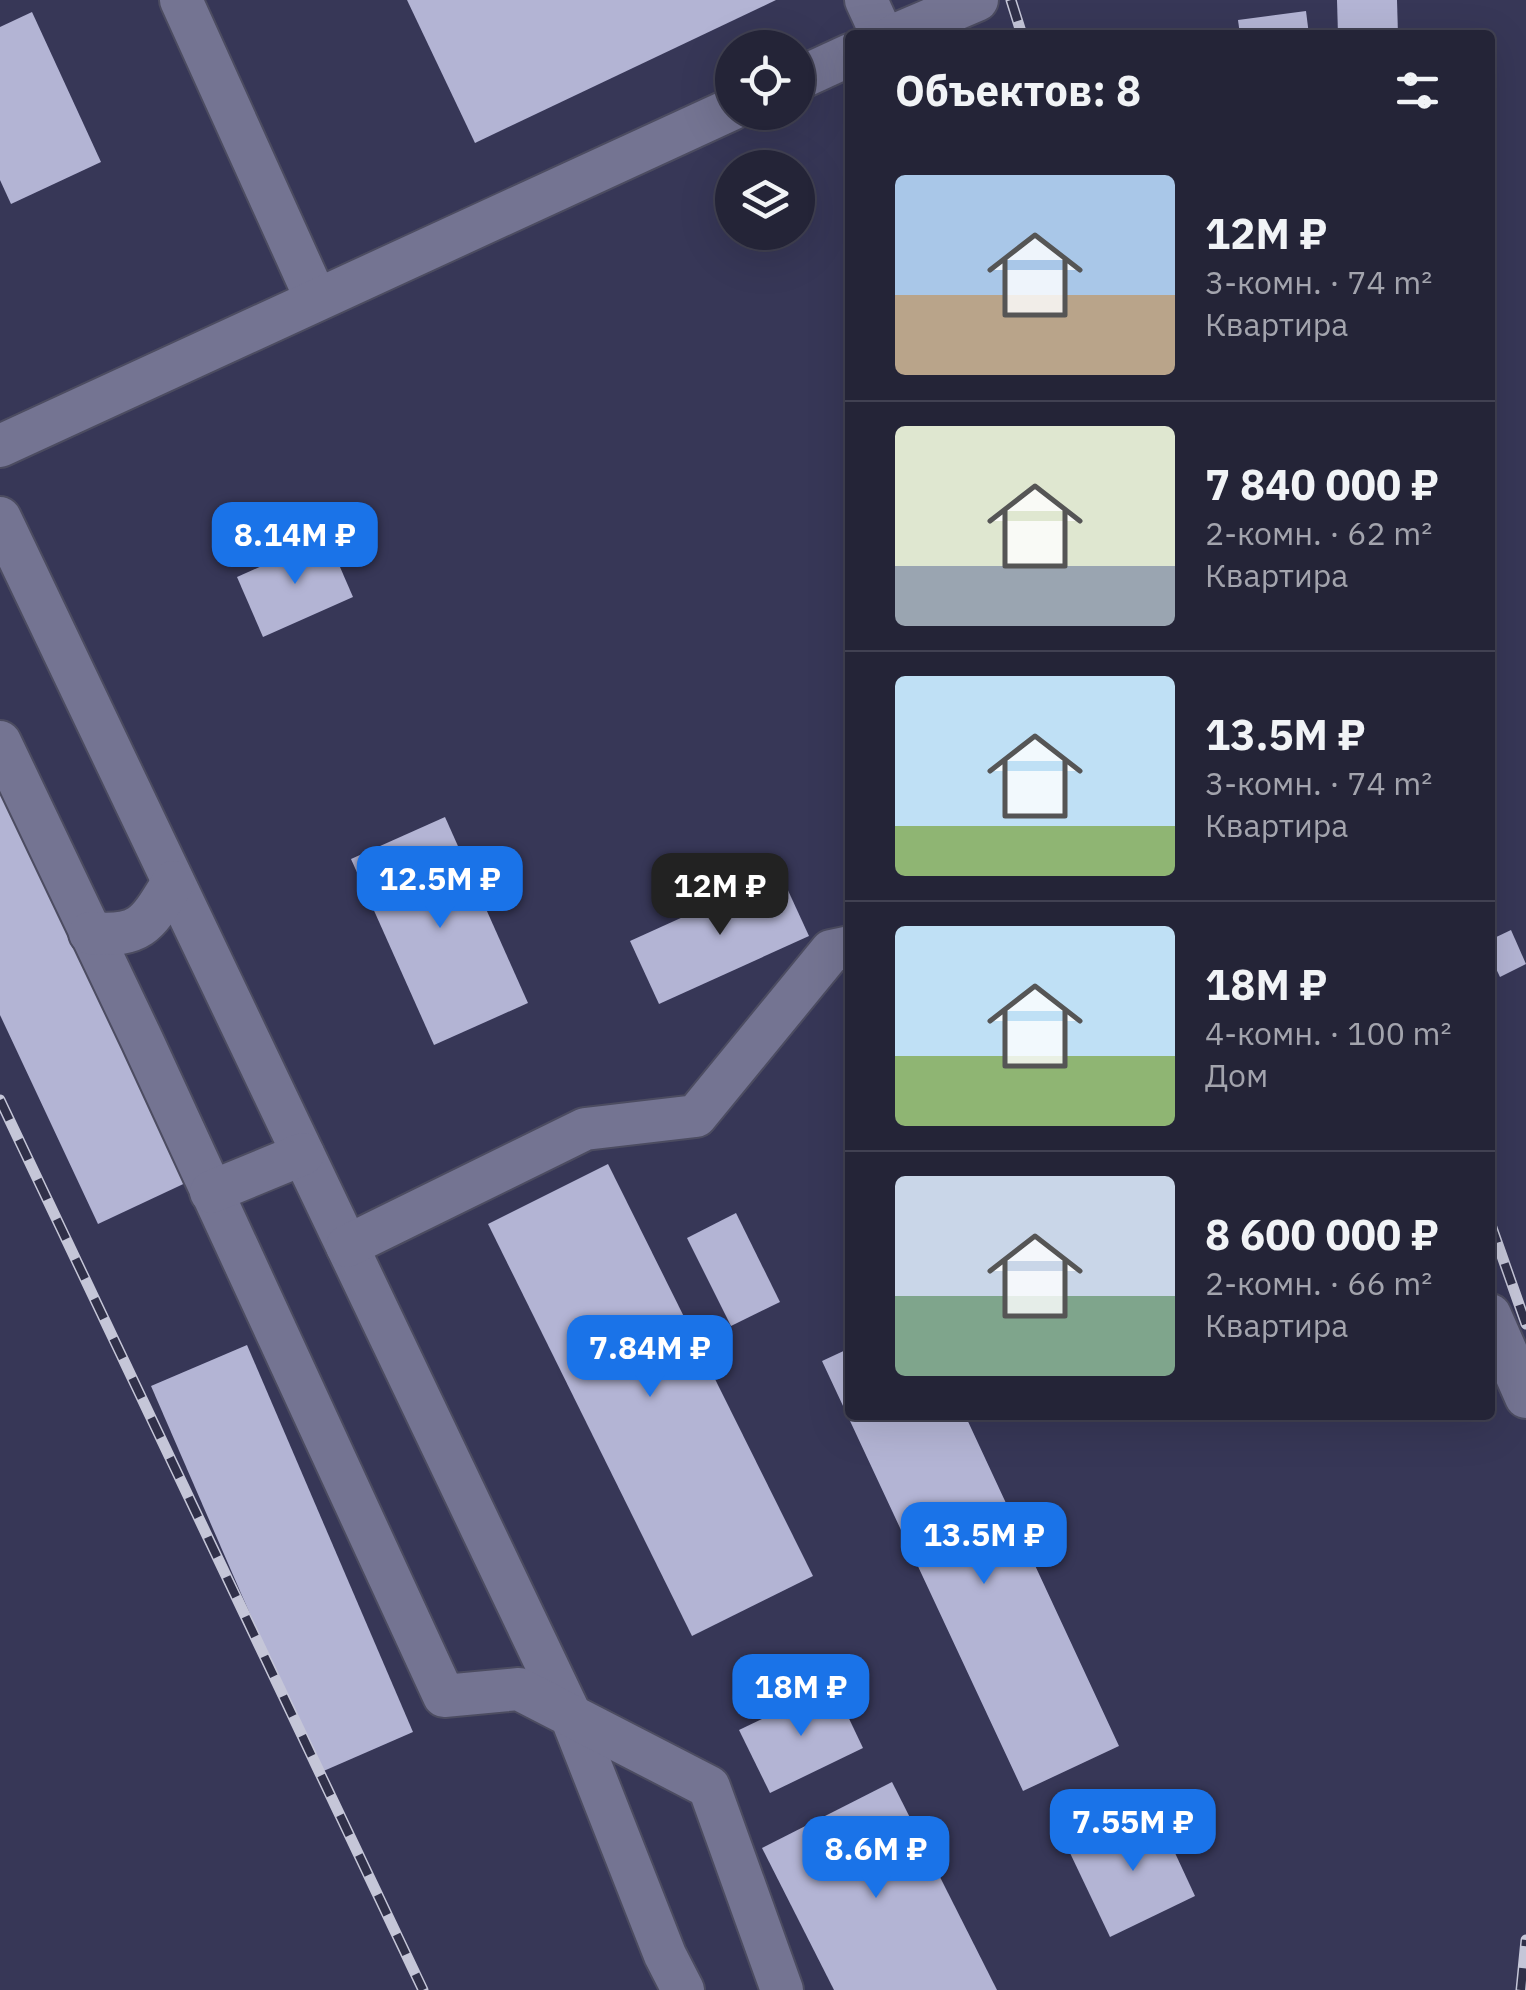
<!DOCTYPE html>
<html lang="ru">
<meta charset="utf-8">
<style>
:root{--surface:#242437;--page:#2c2c3f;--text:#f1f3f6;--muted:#a3a4ad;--line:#414152;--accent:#1a73e8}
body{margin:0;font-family:"IBM Plex Sans",sans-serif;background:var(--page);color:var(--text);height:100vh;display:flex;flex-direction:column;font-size:38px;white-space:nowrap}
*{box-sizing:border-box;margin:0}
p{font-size:32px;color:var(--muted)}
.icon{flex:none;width:55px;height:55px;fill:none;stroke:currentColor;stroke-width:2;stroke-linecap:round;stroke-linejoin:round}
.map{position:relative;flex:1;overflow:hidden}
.drawer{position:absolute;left:845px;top:30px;width:650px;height:1390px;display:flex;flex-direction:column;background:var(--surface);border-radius:10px;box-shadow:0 10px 40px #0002,0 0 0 2px var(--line)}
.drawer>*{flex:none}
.fabs{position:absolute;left:715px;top:30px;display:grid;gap:20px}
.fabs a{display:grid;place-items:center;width:100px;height:100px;border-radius:50%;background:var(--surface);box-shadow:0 10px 40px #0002,0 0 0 2px var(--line);font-size:50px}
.price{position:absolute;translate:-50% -85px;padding:0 22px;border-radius:20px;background:var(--accent);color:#fff;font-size:32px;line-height:65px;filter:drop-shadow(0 2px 5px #0008)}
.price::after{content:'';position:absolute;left:50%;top:60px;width:30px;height:22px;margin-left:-15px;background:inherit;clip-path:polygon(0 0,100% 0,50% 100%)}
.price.current{background:#222;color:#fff}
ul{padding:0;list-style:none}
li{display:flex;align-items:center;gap:30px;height:250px;padding:0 50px}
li+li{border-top:2px solid var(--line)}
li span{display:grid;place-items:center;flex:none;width:280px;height:200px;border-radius:10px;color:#555}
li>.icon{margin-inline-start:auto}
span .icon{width:120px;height:120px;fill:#fffc;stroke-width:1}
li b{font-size:42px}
h2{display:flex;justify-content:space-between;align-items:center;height:120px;padding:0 50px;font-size:42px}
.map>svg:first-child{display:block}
.built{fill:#373757;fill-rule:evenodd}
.building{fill:#b3b4d4}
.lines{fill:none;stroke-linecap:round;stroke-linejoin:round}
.minor-casing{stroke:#4c4c61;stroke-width:46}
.minor{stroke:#747492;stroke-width:42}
.rail-casing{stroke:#c5c6d8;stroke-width:11}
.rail{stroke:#303049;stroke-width:8;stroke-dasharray:22;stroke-linecap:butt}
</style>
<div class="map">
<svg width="1526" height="1990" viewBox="0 0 1526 1990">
<rect width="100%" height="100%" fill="#303049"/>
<path class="built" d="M 0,0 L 1526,0 L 1526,1990 L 0,1990 ZM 850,35 L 1490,35 L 1490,1415 L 850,1415 ZM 732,48 L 798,48 L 798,112 L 732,112 ZM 732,168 L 798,168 L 798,232 L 732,232 Z"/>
<g class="building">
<path d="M 407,0 L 776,0 L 475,143 Z"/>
<path d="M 1337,0 L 1397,0 L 1398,35 L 1338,35 Z"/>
<path d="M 1306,11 L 1309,35 L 1240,35 L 1238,20 Z"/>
<path d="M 32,12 L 101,162 L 11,204 L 0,180 L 0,27 Z"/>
<path d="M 327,537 L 353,597 L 263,637 L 237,577 Z"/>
<path d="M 0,762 L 194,1179 L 98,1224 L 0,1015 Z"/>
<path d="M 445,817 L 528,1003 L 434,1045 L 351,859 Z"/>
<path d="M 780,873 L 809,936 L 659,1004 L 630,941 Z"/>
<path d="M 1511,930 L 1526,964 L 1500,977 L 1490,956 L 1490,940 Z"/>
<path d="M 608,1164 L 813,1576 L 692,1636 L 488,1224 Z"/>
<path d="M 736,1213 L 780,1302 L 731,1326 L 687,1238 Z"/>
<path d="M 247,1345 L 413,1732 L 319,1773 L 151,1386 Z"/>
<path d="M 850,1348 L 850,1415 L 965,1415 L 1119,1746 L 1023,1791 L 822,1361 Z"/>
<path d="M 833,1685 L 863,1748 L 770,1793 L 739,1730 Z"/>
<path d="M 892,1782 L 997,1990 L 834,1990 L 762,1848 Z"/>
<path d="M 1156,1812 L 1195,1896 L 1110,1937 L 1070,1853 Z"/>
</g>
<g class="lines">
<defs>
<g id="minor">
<path d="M 181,0 L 316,299"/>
<path d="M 866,0 L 882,35"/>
<path d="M 895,35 L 977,0"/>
<path d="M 798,79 L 850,55"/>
<path d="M 0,446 L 732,109"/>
<path d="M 0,518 L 571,1716 L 665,1955 L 683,1990"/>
<path d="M 0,742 L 142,1040 L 444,1696 L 519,1689 L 709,1787 L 782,1990"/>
<path d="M 90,933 C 142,938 148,923 173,882"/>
<path d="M 211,1192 L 303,1154"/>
<path d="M 347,1246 L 585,1129 L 696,1116 L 831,951 L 850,947"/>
<path d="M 1490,1315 L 1526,1397"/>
</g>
</defs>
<use href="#minor" class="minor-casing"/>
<use href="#minor" class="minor"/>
<defs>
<g id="rail">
<path d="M 1011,0 L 1022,35"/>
<path d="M 0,1100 L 423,1990"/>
<path d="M 1490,1222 L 1526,1324"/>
<path d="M 1521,1990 L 1526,1940"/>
</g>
</defs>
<use href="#rail" class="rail-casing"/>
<use href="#rail" class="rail"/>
</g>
</svg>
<div class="fabs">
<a><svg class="icon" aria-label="locate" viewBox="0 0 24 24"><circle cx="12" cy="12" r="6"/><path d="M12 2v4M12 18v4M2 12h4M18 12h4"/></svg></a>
<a><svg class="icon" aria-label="layers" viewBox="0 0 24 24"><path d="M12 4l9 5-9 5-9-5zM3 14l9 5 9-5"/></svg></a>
</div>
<b class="price" style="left:295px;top:587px">8.14M ₽</b>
<b class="price" style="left:440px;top:931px">12.5M ₽</b>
<b class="price current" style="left:720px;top:938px">12M ₽</b>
<b class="price" style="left:650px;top:1400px">7.84M ₽</b>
<b class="price" style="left:984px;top:1587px">13.5M ₽</b>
<b class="price" style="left:801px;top:1739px">18M ₽</b>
<b class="price" style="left:1133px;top:1874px">7.55M ₽</b>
<b class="price" style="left:876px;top:1901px">8.6M ₽</b>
<section class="drawer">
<h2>Объектов: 8<svg class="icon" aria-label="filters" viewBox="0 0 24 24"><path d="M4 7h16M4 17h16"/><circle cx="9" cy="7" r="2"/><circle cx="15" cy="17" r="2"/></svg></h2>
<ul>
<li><span style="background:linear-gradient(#a9c7e8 60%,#b9a48a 0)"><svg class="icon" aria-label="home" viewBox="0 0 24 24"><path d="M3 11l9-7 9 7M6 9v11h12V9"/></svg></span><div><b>12M ₽</b><p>3-комн. · 74 m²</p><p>Квартира</p></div></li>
<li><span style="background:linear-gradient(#dfe7d0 70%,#9aa5b1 0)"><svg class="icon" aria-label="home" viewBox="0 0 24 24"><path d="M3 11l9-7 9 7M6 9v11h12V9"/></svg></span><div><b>7 840 000 ₽</b><p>2-комн. · 62 m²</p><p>Квартира</p></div></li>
<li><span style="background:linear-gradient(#bfe0f5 75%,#8fb573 0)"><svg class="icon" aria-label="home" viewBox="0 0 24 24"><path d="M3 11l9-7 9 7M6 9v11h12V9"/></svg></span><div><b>13.5M ₽</b><p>3-комн. · 74 m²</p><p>Квартира</p></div></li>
<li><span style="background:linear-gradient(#bfe0f5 65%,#8fb573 0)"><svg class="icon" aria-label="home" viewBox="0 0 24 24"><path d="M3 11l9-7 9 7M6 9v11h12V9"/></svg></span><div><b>18M ₽</b><p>4-комн. · 100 m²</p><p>Дом</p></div></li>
<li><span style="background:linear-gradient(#c9d6e8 60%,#7fa58c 0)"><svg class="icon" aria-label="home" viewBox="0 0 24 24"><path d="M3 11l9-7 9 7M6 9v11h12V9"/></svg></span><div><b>8 600 000 ₽</b><p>2-комн. · 66 m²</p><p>Квартира</p></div></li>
</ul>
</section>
</div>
